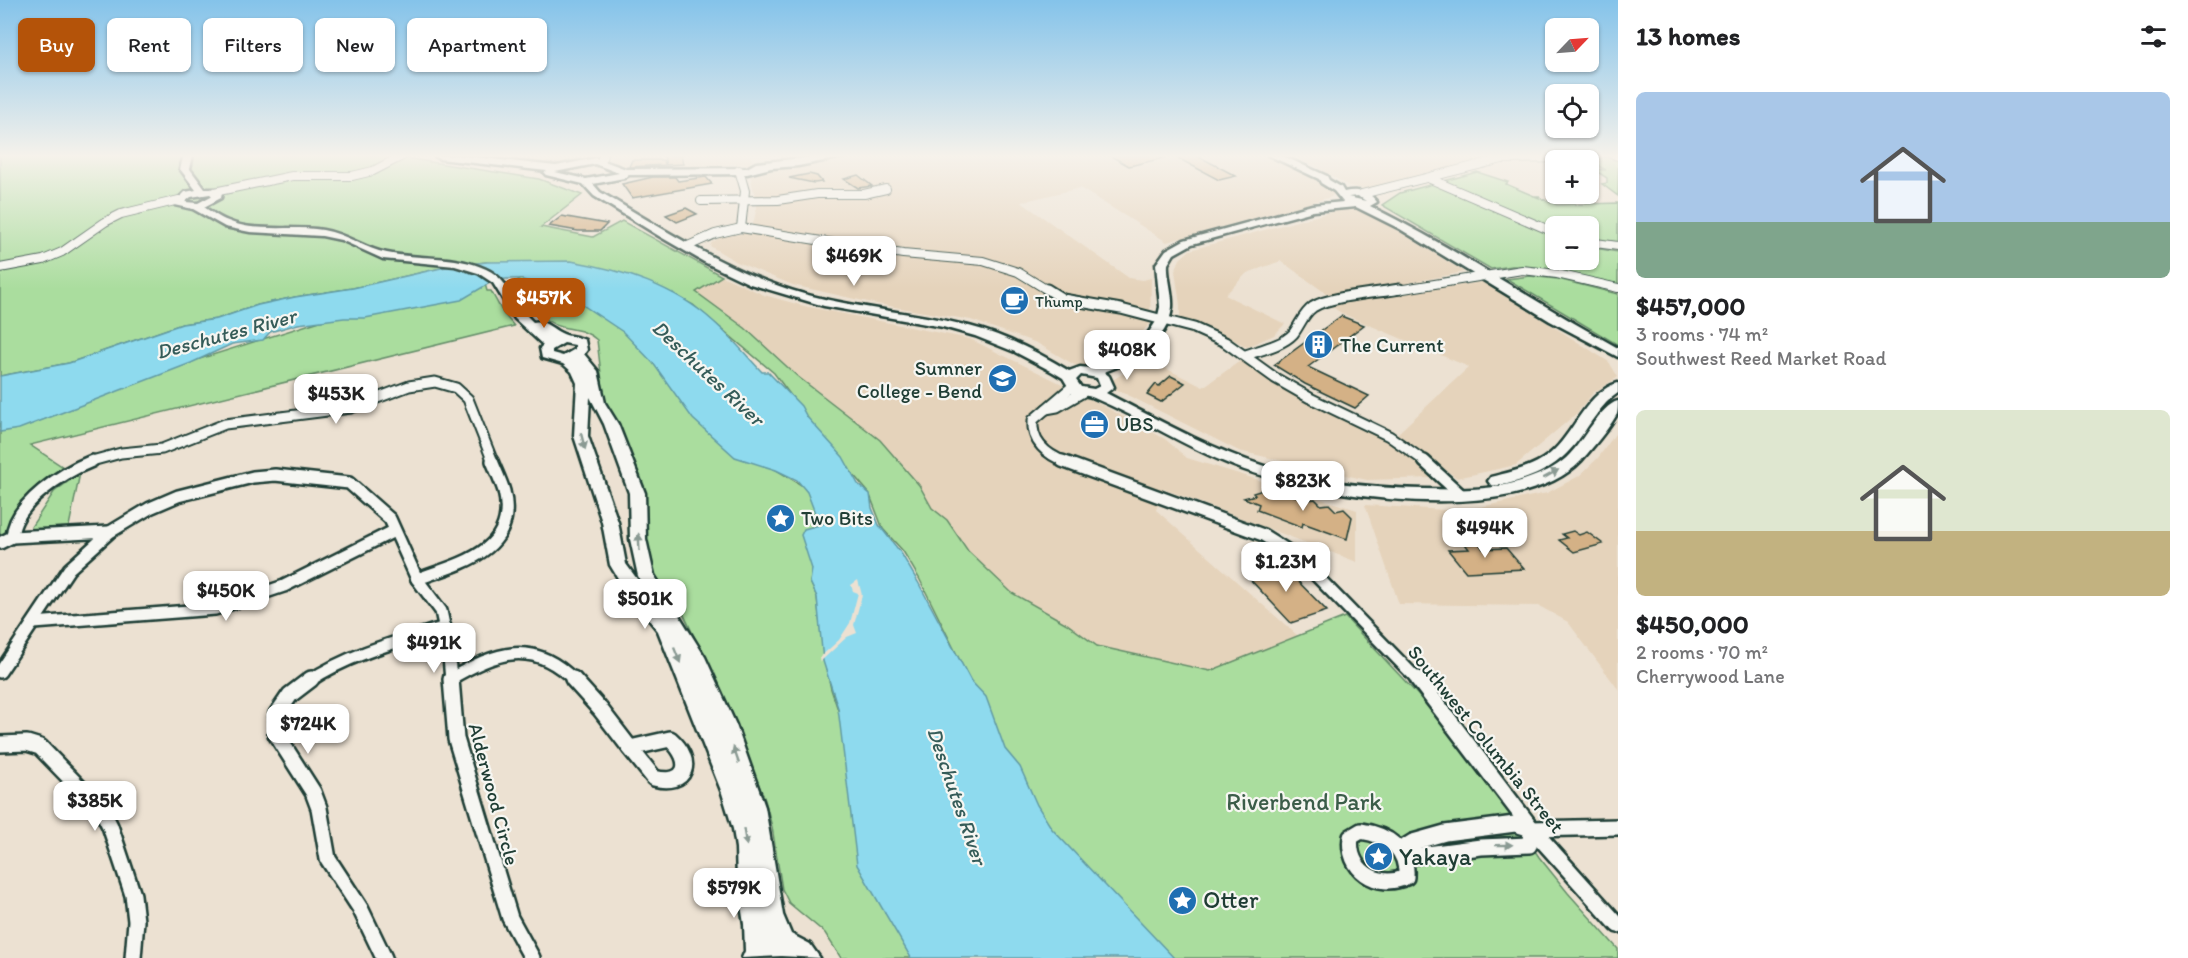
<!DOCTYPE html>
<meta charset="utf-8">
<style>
:root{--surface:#fff;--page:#f6f6f6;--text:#202124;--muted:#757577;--accent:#b45309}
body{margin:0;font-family:Itim,sans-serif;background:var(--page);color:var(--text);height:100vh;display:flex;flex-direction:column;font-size:22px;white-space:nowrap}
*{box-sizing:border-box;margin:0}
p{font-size:20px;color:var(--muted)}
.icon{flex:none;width:33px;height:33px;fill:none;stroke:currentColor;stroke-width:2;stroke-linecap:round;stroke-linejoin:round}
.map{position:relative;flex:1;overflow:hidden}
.side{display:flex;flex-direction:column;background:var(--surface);width:570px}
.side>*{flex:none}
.hud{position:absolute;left:18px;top:18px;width:570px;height:54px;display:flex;gap:12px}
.needle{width:39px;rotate:65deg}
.fabs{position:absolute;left:1545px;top:18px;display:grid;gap:12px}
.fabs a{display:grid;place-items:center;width:54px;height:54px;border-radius:9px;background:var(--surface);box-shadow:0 2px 4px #0004;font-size:30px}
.price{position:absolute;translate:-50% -51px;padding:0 14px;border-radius:12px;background:#fff;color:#222;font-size:20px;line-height:39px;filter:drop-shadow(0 2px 3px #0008)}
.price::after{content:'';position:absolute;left:50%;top:36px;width:18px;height:14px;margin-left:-9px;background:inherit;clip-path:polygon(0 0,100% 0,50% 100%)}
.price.current{background:var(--accent);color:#fff}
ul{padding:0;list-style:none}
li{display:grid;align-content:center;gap:12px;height:318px;padding:0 18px}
li span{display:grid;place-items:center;height:186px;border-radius:9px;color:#555}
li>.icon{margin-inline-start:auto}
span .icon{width:108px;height:108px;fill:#fffc;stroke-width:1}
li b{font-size:26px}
h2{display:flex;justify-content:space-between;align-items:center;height:72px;padding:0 18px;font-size:26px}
.pill{padding:0 21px;border-radius:9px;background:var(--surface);box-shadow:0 2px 4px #0004;font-size:21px;line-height:54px}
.pill.current{background:var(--accent);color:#fff}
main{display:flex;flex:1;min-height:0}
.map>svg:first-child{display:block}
.built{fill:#e5d3bb}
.green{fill:#aadd9e;stroke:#648d69;stroke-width:1.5}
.water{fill:#8edaee;stroke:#629ba4;stroke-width:1.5}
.pier{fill:#ece1d2}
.building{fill:#d4b186;stroke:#1f3d34;stroke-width:1.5}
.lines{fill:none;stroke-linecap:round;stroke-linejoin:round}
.street-far3-casing{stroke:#1f3d34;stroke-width:10}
.street-far2-casing{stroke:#1f3d34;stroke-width:13}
.street-far1-casing{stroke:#1f3d34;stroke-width:16}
.street-casing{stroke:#1f3d34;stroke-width:20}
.secondary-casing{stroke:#1f3d34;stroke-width:5}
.street-far3{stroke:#f6f6f2;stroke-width:8}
.street-far2{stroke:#f6f6f2;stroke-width:9}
.street-far1{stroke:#f6f6f2;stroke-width:11}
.street{stroke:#f6f6f2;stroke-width:15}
.secondary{fill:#f6f6f2;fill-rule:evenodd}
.oneway{fill:#8a9a93}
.labels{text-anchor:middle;stroke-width:4.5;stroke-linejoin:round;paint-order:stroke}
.far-poi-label{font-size:16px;fill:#1f3d34;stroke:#f6f6f2;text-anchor:start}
.poi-label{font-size:20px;fill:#1f3d34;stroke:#f6f6f2;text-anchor:start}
.street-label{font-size:20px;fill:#1f3d34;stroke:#f6f6f2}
.water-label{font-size:21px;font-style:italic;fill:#355c59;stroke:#f6f6f2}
.near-park-label{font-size:24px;fill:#3b5d49;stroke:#f6f6f2}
.near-poi-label{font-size:24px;fill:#1f3d34;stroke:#f6f6f2;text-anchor:start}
</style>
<main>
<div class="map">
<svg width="1618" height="958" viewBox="0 0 1618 958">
<rect width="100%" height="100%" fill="#ece1d2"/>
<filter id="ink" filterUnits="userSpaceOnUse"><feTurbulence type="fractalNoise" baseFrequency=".0167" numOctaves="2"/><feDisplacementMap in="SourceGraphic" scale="12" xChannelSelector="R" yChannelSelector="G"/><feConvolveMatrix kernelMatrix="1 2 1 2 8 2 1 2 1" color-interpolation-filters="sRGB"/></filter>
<g filter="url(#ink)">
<g class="built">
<path d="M 514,155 L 584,155 L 580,160 L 563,165 L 508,159 Z"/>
<path d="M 611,155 L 751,155 L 754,164 L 628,168 L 615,163 L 610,159 Z"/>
<path d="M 860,155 L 1262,155 L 1298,169 L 1335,193 L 1331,197 L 1167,242 L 1080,188 L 1021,202 L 1129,278 L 1143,280 L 1151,278 L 1150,324 L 1125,349 L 1085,371 L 1037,343 L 971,320 L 877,304 L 793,285 L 737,262 L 710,246 L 712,242 L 722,237 L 746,233 L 753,224 L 757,207 L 750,174 Z"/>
<path d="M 1287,155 L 1507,155 L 1484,158 L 1364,189 L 1349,186 L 1316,167 Z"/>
<path d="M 1349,207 L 1372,215 L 1464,272 L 1398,285 L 1327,294 L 1281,261 L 1247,273 L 1225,295 L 1285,324 L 1274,335 L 1247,347 L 1223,334 L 1180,318 L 1180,305 L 1175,271 L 1180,259 L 1190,250 Z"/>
<path d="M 722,276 L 764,295 L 804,306 L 970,339 L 1064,385 L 1165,439 L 1187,458 L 1357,510 L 1357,562 L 1164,489 L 1156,510 L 1298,636 L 1210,671 L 1097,646 L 1067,624 L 1012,593 L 968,551 L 947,520 L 932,508 L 919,485 L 880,440 L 797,376 L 745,328 L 695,291 Z"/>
<path d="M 1483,282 L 1609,362 L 1618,377 L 1593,393 L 1577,413 L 1516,465 L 1457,478 L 1397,434 L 1469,367 L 1343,314 L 1329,305 Z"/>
<path d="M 1147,359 L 1203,387 L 1243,359 L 1388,440 L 1407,453 L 1434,478 L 1367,480 L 1239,451 L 1106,384 Z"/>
<path d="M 1618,430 L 1618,689 L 1568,622 L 1539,606 L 1399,604 L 1365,505 L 1461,511 L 1547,493 L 1579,476 L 1598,458 Z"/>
</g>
<g class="green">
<path d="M 0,155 L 386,155 L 539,179 L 582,195 L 541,227 L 593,237 L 622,221 L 722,276 L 696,292 L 745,328 L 797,376 L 880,440 L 919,485 L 932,508 L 947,520 L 968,551 L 1012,593 L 1067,624 L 1097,646 L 1210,671 L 1345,617 L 1418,695 L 1490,785 L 1539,857 L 1568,893 L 1618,949 L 1618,958 L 1160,958 L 1036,814 L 919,578 L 903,551 L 883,529 L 869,493 L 827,444 L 774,373 L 693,305 L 672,294 L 486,262 L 450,266 L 353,288 L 295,297 L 258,305 L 217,319 L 182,324 L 69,363 L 0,376 Z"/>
<path d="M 1604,157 L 1618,159 L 1618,196 L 1602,184 L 1607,183 L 1607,178 L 1593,169 L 1606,170 L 1591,162 Z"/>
<path d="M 1477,172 L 1508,182 L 1506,184 L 1534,196 L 1540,196 L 1537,197 L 1557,205 L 1618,203 L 1618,244 L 1589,239 L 1588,226 L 1556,226 L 1555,229 L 1444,181 Z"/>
<path d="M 1433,184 L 1555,237 L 1556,260 L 1588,260 L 1589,247 L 1618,252 L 1618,284 L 1536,267 L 1512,266 L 1491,269 L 1382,205 L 1400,193 Z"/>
<path d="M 1530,276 L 1558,279 L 1618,294 L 1618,345 L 1507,279 Z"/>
<path d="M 533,277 L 617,320 L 753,456 L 808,489 L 826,521 L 810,582 L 817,597 L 823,653 L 831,689 L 921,958 L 841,958 L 825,933 L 789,903 L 782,889 L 772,827 L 765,800 L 726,704 L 676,598 L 654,578 L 646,555 L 644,500 L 605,407 L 597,340 C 586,330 575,330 562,327 C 539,321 525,300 518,279 L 513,278 Z"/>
<path d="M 485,284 L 487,291 L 491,291 L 503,313 L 514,326 L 30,445 L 66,469 L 0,538 L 0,422 L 320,321 Z"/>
<path d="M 80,473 L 68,531 L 32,529 L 31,527 L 54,492 Z"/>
</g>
<path class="water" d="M 571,261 C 622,270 675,286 714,322 C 731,337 746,355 762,372 L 768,372 L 801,406 L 807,417 L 843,457 L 858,484 L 870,494 L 872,508 L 879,525 L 901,553 L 918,582 L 971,681 L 986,697 L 1005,749 L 1020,767 L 1037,805 L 1052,829 L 1174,958 L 911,958 L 857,865 L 838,708 L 823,661 L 817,597 L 810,582 L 812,569 L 801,535 L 804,529 L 823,524 L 826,521 L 823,516 L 815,513 L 807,492 L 797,480 L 776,470 L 735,457 L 693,419 L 653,363 L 623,332 L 569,296 L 546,286 L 519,279 L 506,279 L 493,281 L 461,300 L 365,318 L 344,318 L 298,324 L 270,332 L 263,340 L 232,344 L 191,363 L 48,418 L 19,429 L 0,432 L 0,376 L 69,363 L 182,324 L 217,319 L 258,305 L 295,297 L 353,288 L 450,266 L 487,262 Z"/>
<path class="pier" d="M 858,580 L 862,595 L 854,625 L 857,633 L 847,637 L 820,662 L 819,658 L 839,640 L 850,623 L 858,593 L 853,591 L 851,585 Z"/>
<g class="building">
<path d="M 664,155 L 681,155 L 683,164 L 629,167 L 632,160 L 663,160 L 666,165 Z"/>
<path d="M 1109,155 L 1164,155 L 1164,158 L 1129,166 Z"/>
<path d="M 1172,155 L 1196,155 L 1236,176 L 1219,180 Z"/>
<path d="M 809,174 L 817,176 L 822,182 L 814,183 L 789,178 Z"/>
<path d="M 858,175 L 872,186 L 858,188 L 844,179 Z"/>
<path d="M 653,177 L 675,177 L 678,181 L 706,177 L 712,184 L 632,198 L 622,184 Z"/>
<path d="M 686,208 L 697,214 L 677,222 L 666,215 Z"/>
<path d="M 562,216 L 567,217 L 607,224 L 600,231 L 578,231 L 549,226 Z"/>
<path d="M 1341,316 L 1364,325 L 1308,367 L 1369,396 L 1355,408 L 1305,384 L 1274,365 Z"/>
<path d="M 1171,376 L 1185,383 L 1161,402 L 1147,395 L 1156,384 L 1159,386 Z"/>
<path d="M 1264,486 L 1307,500 L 1315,499 L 1321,505 L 1329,504 L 1336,511 L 1344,509 L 1352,517 L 1347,539 L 1303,523 L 1302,527 L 1257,510 L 1259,504 L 1244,498 L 1255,495 L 1253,493 L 1263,490 Z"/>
<path d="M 1573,531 L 1579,535 L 1587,532 L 1603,544 L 1574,552 L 1559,540 L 1567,538 L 1562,534 Z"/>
<path d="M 1479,543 L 1483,549 L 1506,548 L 1524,569 L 1466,572 L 1448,550 L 1469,549 L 1465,544 Z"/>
<path d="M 1280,563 L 1327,611 L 1291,623 L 1245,574 Z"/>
</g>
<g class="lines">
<defs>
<g id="street-far3">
<path d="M 1615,155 L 1618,156"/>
<path d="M 601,162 L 603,155"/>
<path d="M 739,170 L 745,191 L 741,228"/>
<path d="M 1428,178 L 1556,233"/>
<path d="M 214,192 L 292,176 L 352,176 L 373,171 L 404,155"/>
<path d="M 1362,194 L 1502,159 L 1567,158 L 1593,155"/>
<path d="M 701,201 L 778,200 L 817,194 L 864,194 L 886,189"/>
<path d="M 1588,242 L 1618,246"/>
<path d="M 688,246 L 715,234 L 741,228 L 903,254 L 983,261 L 1018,272 L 1049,291"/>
<path d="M 0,268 L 43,260 L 62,252 L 105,222 L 121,214 L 179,200"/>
<path d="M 1391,291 L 1522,270 L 1557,274 L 1618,288"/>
</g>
<g id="street-far2">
<path d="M 1047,289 L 1063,299 L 1121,309 L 1194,328 L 1225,342 L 1275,378 L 1310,398 L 1389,436 L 1426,462"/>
<path d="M 1246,355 C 1260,350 1283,345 1293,334 C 1300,325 1303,314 1313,307 C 1330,296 1378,293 1400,289"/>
<path d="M 1046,409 L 1057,407 L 1083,392"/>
<path d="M 88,462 L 121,453 L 162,449 L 225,424 L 351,408 L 409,386 L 435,382 L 456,388 L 468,399 L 493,462"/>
<path d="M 1066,462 C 1047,455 1031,442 1033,420 L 1073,386"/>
</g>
<g id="street-far1">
<path d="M 1062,461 L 1263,535 L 1298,557 L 1419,681"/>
<path d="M 1424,461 L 1461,495"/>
<path d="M 12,537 C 14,503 64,472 92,461"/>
<path d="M 0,543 L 12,537 L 109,532"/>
<path d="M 417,579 C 459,564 519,551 504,491 C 501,481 496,471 492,461"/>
<path d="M 34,623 L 215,609 L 284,586 L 394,531"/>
<path d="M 0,672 L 69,569 L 110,532 L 150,508 L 178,496 L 253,477 L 275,475 L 349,483 L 390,519 L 417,579 L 441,611 L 448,644 L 451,681"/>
<path d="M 450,679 C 496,652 533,638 575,681"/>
<path d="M 309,681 C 349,654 400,641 445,627"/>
</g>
<g id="street">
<path d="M 311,679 L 290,695 L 277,714 L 276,734 L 313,792 L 319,808 L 328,859 L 360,908 L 384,958"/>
<path d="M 451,679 L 456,739 L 510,918 L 532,958"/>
<path d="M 573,679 L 600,709 L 630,748"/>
<path d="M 1418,679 L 1532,829 L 1618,925"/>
<path d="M 670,739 C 695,761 687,787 654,778 L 630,748 Z"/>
<path d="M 0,744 L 27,743 L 40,747 L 103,812 L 110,826 L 133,895 L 136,921 L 133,958"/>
<path d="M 1361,831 C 1387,835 1408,848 1406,877 C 1377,890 1346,869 1351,837 Z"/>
<path d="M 1400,850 L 1413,842 L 1445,833 L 1515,824 L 1532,829 L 1618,827"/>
<path d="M 1405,857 L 1481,847 L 1529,845 L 1532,829"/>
</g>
<g id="secondary">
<path d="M 184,155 L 193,155 L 190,169 L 205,189 L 214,189 L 222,193 L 221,198 L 204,207 C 212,212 219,218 228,221 C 256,233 292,225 323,230 C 347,234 365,249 387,253 C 419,260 454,254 486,269 C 509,279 515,306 533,322 C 544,319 552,329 561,333 C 568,337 577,336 585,340 L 587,350 L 584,354 L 598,371 L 605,403 L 618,424 L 645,493 L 646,539 L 654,575 L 705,657 L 736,725 L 765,807 L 783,915 L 791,934 L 810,944 L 820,958 L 781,956 L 742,958 L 745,951 L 744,924 L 737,880 L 736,848 L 733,829 L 722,793 L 658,631 L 625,590 L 610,565 L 602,522 L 574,436 L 577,383 L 572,372 L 563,364 L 542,358 L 540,348 L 543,345 L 515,319 L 493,283 L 478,273 L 455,266 L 383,259 L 341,240 L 322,236 L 250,232 L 225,227 L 193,209 L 175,205 L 174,203 L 185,192 L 196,190 L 180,169 ZM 210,194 L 213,195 L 198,203 L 185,202 L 191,197 ZM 564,343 L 575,345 L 575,349 L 563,356 L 552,353 L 552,350 ZM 590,397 L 604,424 L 629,493 L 630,539 L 638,576 L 648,594 L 626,564 L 618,522 L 588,436 Z"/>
<path d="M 457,155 L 556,166 L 596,158 L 626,169 L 747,168 L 756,163 L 830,155 L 853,155 L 798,166 L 771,168 L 747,174 L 629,175 L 624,178 L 593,184 L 600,192 C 666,230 729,273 804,294 C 858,309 915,312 969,326 C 1004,335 1038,352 1069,371 L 1080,367 L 1090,368 L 1110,361 L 1145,338 L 1157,320 L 1160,307 L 1156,264 L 1166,250 L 1184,240 L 1312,205 L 1343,202 L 1334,191 L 1321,183 L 1319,179 L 1268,155 L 1281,155 L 1327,176 L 1329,180 L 1341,187 L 1344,192 C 1357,189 1369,191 1377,202 L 1370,206 C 1455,248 1534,302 1618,348 L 1618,357 L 1550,321 L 1400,229 L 1356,207 L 1313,211 L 1192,244 L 1174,254 L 1168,264 C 1167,278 1173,292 1172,307 C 1169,341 1133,362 1104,372 L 1109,376 L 1114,387 L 1106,393 C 1158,420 1211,449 1267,467 C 1317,483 1371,488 1424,489 C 1459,490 1498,491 1532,477 C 1546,472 1560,465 1570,454 C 1583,441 1601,405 1618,401 C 1618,405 1618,411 1617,414 C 1610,427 1591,450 1581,461 C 1516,529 1312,497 1234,466 C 1185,447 1142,418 1094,398 C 1088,395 1079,395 1072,393 L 1063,378 L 1053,372 L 1015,352 L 975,336 L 943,327 L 824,306 L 750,284 L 704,262 L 659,236 L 594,196 L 583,184 L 546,175 L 544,173 L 547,171 L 440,159 L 435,156 ZM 595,164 L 619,173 L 586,179 L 555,172 ZM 1348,197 L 1358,196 L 1366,201 ZM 1081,375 L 1097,378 L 1100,386 L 1094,389 L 1081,387 L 1076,380 Z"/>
<path d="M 1618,383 L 1618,393 C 1601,404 1591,423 1579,439 C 1563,461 1544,473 1518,481 C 1509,483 1500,487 1491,485 L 1488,481 L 1491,477 C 1513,471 1537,467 1554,450 C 1575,430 1588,391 1618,383 Z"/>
</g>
</defs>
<use href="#street-far3" class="street-far3-casing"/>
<use href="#street-far2" class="street-far2-casing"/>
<use href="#street-far1" class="street-far1-casing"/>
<use href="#street" class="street-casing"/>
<use href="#secondary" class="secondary-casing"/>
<use href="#street-far3" class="street-far3"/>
<use href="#street-far2" class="street-far2"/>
<use href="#street-far1" class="street-far1"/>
<use href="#street" class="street"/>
<use href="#secondary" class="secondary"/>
</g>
<defs><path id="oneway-solid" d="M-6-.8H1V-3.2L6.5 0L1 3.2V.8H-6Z" transform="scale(1.5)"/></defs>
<g class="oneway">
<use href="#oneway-solid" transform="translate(583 441) rotate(75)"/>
<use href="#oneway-solid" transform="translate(1551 474) rotate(-29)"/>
<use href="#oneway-solid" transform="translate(639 542) rotate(-93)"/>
<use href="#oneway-solid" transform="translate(677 655) rotate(68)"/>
<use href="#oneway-solid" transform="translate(736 755) rotate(-109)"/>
<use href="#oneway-solid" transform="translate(745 837) rotate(80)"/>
<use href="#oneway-solid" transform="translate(1504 845) rotate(-1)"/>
</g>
</g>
<linearGradient id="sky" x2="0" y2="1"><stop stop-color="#84c3ea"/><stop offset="0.54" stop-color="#f6f2eb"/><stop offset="1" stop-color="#f6f2eb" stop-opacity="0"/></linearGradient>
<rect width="1618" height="289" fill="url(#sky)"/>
<defs>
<symbol id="cafe-disc" viewBox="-11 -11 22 22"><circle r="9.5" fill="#1f6fb2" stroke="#f6f6f2"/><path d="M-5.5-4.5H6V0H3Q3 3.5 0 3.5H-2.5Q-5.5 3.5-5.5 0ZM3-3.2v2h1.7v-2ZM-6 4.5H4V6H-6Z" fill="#fff"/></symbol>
<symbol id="building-disc" viewBox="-11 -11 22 22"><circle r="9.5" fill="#1f6fb2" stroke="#f6f6f2"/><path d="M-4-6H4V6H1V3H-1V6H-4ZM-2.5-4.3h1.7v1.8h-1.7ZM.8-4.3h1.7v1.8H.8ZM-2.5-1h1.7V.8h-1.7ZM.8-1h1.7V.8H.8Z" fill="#fff"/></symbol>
<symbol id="university-disc" viewBox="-11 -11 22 22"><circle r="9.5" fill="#1f6fb2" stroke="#f6f6f2"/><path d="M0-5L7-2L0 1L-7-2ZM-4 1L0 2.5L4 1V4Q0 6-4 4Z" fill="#fff"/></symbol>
<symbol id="office-disc" viewBox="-11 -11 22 22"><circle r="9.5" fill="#1f6fb2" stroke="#f6f6f2"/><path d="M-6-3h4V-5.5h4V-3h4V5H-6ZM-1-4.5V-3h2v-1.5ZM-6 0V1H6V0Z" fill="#fff"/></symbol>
<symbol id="sight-disc" viewBox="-11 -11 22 22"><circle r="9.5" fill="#1f6fb2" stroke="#f6f6f2"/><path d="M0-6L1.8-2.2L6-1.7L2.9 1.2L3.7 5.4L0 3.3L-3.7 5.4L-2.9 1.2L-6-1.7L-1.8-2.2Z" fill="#fff"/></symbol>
</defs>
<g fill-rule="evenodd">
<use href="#cafe-disc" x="998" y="284" width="33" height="33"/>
<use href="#building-disc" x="1302" y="328" width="33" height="33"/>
<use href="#university-disc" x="986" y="362" width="33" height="33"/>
<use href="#office-disc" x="1078" y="408" width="33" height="33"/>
<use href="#sight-disc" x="764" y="502" width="33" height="33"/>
<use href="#sight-disc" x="1362" y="840" width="33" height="33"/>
<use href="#sight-disc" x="1166" y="884" width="33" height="33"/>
</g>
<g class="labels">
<g class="far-poi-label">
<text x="1035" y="307">Thump</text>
</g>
<g class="poi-label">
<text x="1340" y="352">The Current</text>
<text x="982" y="375" text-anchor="end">Sumner<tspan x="982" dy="23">College - Bend</tspan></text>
<text x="1116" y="431">UBS</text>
<text x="801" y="525">Two Bits</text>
</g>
<g class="street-label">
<text transform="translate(1486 739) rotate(51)" y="7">Southwest Columbia Street</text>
<text transform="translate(494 794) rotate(75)" y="7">Alderwood Circle</text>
</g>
<g class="water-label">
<text transform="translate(226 334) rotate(-15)" y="7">Deschutes River</text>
<text transform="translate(708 373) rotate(43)" y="7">Deschutes River</text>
<text transform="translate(957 796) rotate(71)" y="7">Deschutes River</text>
</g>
<g class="near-park-label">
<text x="1304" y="810">Riverbend Park</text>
</g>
<g class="near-poi-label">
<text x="1399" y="865">Yakaya</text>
<text x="1203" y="908">Otter</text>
</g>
</g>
</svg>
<div class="fabs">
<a><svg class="needle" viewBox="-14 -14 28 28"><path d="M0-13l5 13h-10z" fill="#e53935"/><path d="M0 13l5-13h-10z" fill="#757577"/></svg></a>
<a><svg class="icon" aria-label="locate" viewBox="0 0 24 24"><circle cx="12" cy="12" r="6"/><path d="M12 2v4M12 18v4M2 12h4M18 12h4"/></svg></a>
<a>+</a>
<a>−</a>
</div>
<b class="price" style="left:854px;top:287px">$469K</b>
<b class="price current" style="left:544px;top:329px">$457K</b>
<b class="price" style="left:1127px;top:381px">$408K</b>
<b class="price" style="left:336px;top:425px">$453K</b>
<b class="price" style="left:1303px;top:512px">$823K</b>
<b class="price" style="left:1485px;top:559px">$494K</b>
<b class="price" style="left:1286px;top:593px">$1.23M</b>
<b class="price" style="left:226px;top:622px">$450K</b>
<b class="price" style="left:645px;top:630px">$501K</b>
<b class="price" style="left:434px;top:674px">$491K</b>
<b class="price" style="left:308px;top:755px">$724K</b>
<b class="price" style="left:95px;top:832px">$385K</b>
<b class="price" style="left:734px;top:919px">$579K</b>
<div class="hud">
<a class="pill current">Buy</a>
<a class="pill">Rent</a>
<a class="pill">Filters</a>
<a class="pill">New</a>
<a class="pill">Apartment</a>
</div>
</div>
<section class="side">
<h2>13 homes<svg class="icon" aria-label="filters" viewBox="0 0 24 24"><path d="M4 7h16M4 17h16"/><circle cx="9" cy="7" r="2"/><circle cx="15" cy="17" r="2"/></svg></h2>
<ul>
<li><span style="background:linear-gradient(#a9c7e8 70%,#7fa58c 0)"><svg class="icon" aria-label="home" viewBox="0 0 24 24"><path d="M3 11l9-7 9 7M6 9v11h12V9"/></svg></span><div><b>$457,000</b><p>3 rooms · 74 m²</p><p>Southwest Reed Market Road</p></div></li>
<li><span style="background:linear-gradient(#dfe7d0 65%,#c2b280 0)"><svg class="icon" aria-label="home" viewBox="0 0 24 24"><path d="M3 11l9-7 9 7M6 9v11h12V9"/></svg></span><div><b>$450,000</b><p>2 rooms · 70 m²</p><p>Cherrywood Lane</p></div></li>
</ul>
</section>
</main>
